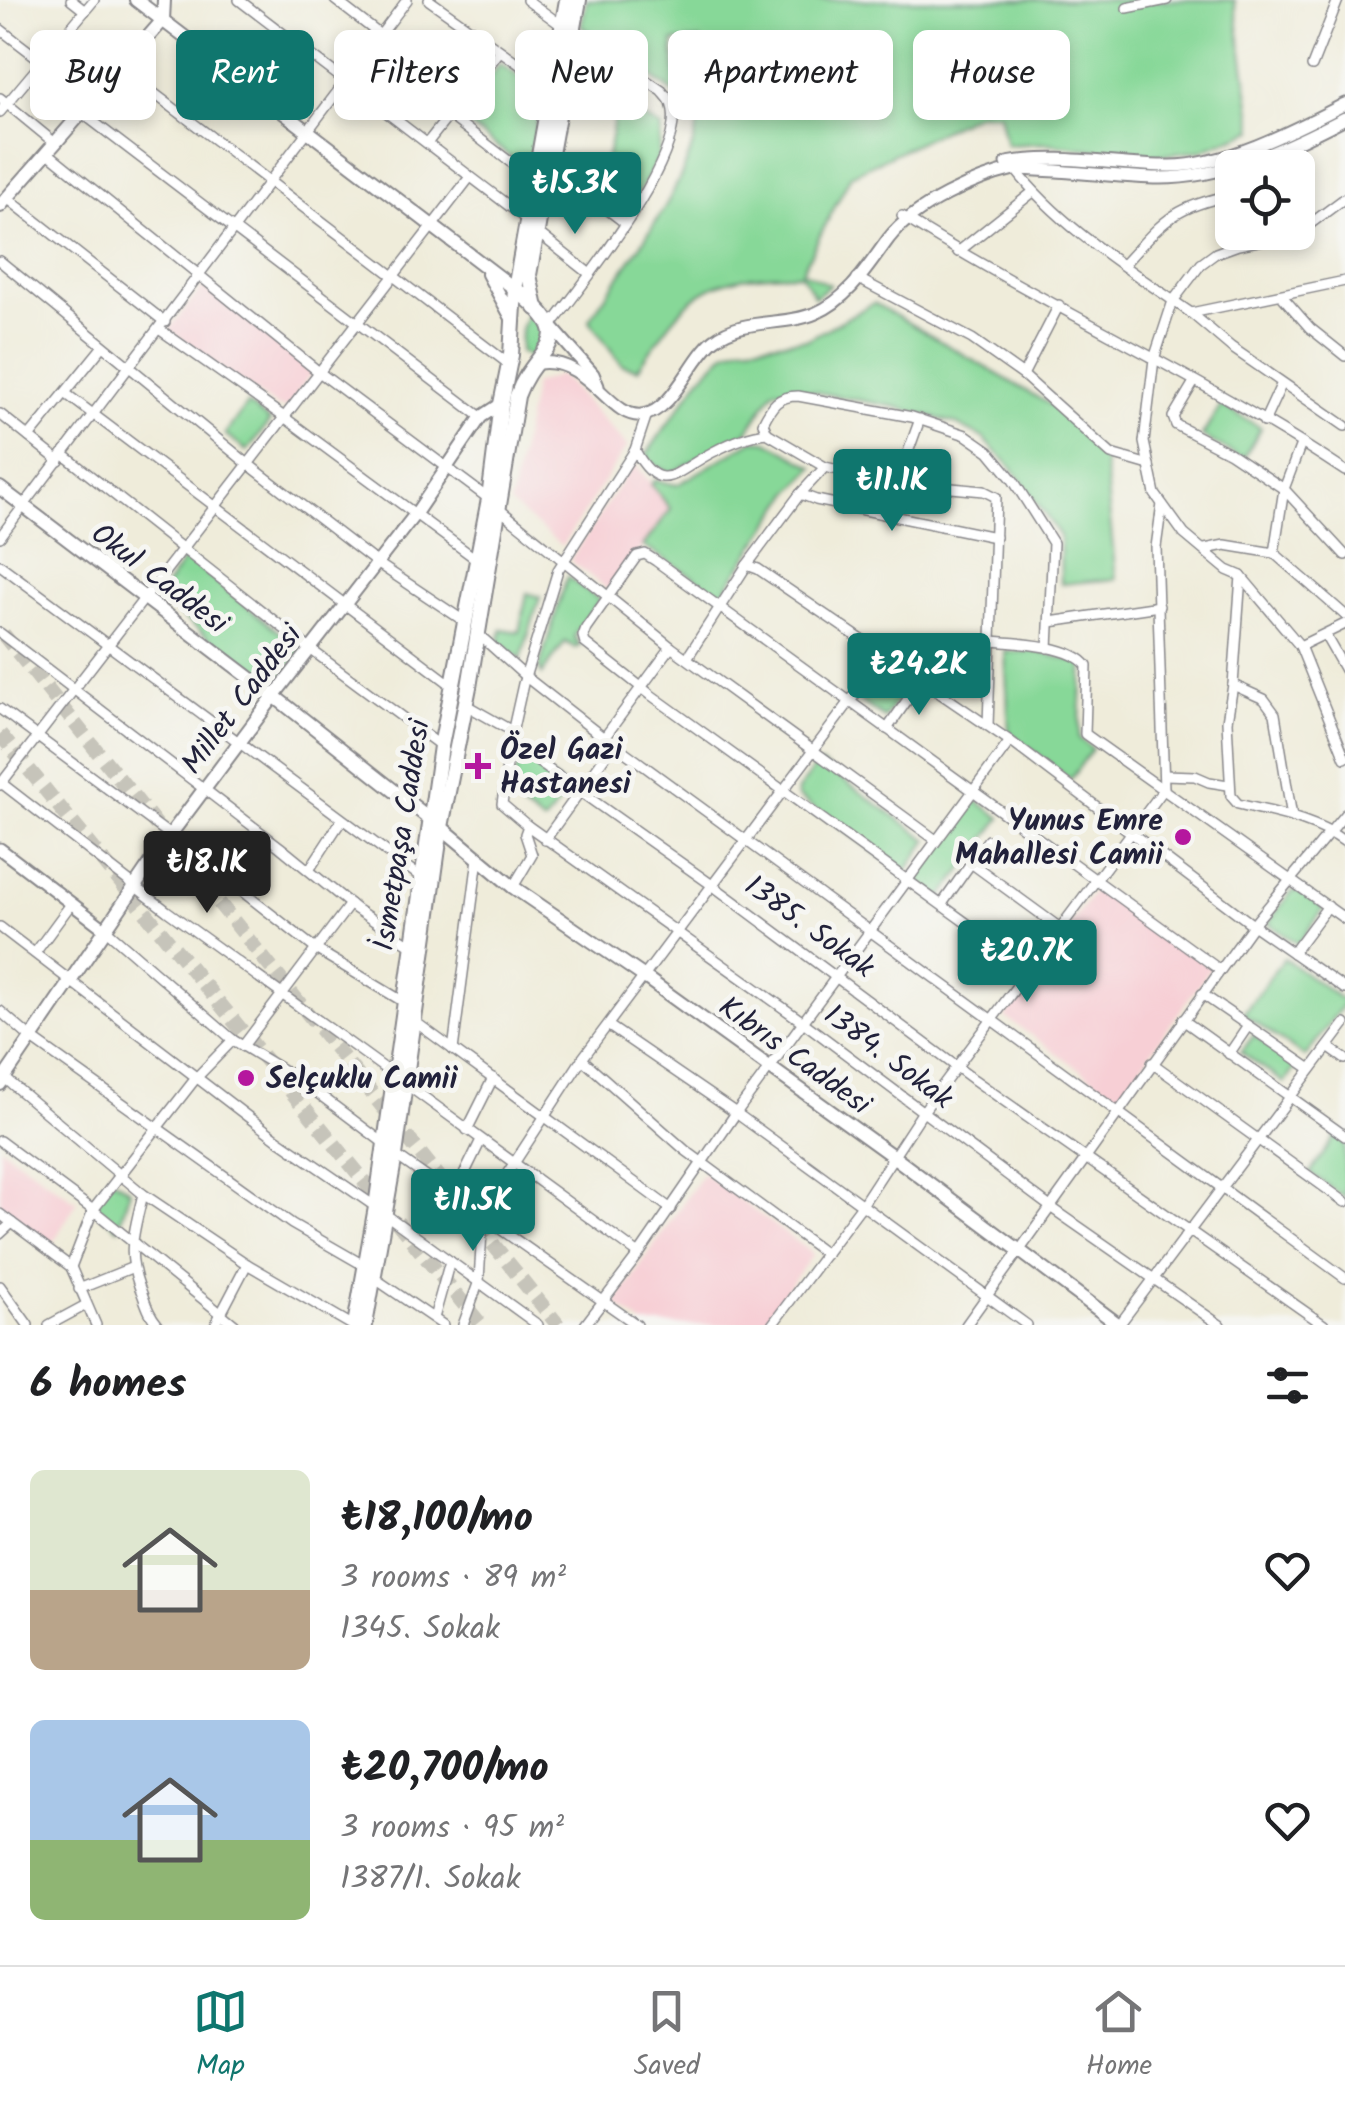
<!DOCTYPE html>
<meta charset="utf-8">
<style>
:root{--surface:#fff;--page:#f2f2f2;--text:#202124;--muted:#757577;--line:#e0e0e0;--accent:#0f766e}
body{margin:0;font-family:Kalam,sans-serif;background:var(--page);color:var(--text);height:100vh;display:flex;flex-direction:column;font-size:38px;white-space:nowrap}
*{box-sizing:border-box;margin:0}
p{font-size:32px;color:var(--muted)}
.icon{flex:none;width:55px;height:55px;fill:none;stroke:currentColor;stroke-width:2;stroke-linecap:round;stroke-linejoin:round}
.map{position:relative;height:1325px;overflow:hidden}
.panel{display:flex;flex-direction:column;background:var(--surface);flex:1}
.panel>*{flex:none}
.banner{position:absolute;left:30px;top:30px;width:1285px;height:90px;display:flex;gap:20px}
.tools{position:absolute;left:1215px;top:150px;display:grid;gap:20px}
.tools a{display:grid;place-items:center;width:100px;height:100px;border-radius:15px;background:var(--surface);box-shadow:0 5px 15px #0003;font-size:50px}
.price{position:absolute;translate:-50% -85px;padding:0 22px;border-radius:10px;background:var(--accent);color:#fff;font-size:32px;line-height:65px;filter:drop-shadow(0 2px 5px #0008)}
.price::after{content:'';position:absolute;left:50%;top:60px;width:30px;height:22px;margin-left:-15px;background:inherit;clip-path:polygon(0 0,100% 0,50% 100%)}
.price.current{background:#222;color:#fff}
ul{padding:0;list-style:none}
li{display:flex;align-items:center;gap:30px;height:250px;padding:0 30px}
li span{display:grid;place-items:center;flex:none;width:280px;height:200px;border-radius:15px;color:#555}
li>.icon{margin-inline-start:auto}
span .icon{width:120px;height:120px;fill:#fffc;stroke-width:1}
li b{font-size:42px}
h2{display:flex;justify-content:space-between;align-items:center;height:120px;padding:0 30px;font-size:42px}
.chip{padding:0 35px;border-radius:15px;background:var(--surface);box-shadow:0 5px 15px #0003;font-size:35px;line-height:90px}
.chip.current{background:var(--accent);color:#fff}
.dock{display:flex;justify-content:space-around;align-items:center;height:140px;border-top:2px solid var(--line);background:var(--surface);font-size:28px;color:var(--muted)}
.dock a{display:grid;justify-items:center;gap:5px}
.dock .current{color:var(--accent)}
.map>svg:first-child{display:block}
.built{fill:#f7cfd5}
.green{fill:#87d898;stroke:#547d6a;stroke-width:2.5}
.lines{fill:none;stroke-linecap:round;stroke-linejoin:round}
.motorway-tunnel{stroke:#c6c4ba;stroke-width:15;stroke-dasharray:15 8;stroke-linecap:butt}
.minor-casing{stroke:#88878a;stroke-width:12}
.tertiary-casing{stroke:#88878a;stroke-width:15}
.secondary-casing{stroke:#88878a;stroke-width:16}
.primary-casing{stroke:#88878a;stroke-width:18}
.minor{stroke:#fff;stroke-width:9}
.tertiary{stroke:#fff;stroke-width:11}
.secondary{stroke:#fff;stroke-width:12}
.primary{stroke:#fff;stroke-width:14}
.poi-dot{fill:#b5179e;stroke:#f6f6f2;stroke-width:4}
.labels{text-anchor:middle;stroke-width:10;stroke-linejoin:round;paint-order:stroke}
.street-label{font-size:30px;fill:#22223b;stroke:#f6f6f2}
.poi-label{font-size:30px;font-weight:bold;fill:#22223b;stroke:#f6f6f2;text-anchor:start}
</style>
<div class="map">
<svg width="1345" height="1325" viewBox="0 0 1345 1325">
<rect width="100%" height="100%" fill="#f6f6f2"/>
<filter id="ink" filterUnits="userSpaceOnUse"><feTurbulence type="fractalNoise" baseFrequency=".01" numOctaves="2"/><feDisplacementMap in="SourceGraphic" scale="20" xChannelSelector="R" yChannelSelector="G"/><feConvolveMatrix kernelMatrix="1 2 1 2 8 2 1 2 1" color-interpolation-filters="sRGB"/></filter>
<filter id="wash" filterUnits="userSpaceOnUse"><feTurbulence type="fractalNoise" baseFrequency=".0048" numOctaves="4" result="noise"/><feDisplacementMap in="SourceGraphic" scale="40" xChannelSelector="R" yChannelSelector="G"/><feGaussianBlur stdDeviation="2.25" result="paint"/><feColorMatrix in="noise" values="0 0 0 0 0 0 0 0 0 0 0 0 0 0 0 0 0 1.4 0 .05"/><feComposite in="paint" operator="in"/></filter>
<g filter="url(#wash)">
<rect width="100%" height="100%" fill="#efecda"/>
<g class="built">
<path d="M 208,287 L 310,368 L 311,373 L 287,408 L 278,407 L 216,366 L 169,329 L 202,288 Z"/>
<path d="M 560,375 L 627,446 L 562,546 L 510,504 L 534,384 Z"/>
<path d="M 634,463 L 671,508 L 609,591 L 570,560 Z"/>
<path d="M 1097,887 L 1211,967 L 1119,1097 L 1005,1017 Z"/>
<path d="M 0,1147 L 77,1202 L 51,1246 L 0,1210 Z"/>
<path d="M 703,1173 L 813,1254 L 761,1325 L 644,1325 L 615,1303 Z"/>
</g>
<g class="green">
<path d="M 587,0 L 1234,0 L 1254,130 L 1200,151 L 1144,157 L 1046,143 L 1006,145 L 999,113 L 978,113 L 851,175 L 802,271 L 830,285 L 815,297 L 801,274 C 704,274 689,292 638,369 L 622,365 L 589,320 C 632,255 690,189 701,109 C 704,87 700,62 701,40 L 673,42 L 677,95 L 581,26 Z"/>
<path d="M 500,64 L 542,92 L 529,171 L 458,116 Z"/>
<path d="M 618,103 L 661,128 L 658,159 L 638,194 L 603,169 C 612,147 611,126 618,103 Z"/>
<path d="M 874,303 L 1054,407 L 1104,458 L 1116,579 L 1061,584 L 1060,536 L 1013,469 L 983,438 L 954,423 L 896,407 L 799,389 L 774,390 L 747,432 L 671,473 L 657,467 L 646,455 L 701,377 L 726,352 L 741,346 L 808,339 Z"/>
<path d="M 527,313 L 542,327 L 539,349 L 532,358 L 520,352 L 521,329 Z"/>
<path d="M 247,404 L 270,421 L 247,451 L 225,434 Z"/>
<path d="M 1221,405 L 1261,428 L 1243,459 L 1202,436 Z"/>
<path d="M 754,440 L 767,441 L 814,467 L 791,492 L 722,594 L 643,546 L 671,509 L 651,484 L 655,480 L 677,485 Z"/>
<path d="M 186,557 L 301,650 L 272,689 L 158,597 Z"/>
<path d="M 567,577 L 600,600 L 576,632 L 574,637 L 580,645 L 576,648 L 565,642 L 542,674 L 539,668 Z"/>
<path d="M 527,593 L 540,597 L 521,659 L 499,643 L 502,629 L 519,632 Z"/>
<path d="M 1034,651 L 1083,663 L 1079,738 L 1092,749 L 1070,780 L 1009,732 L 1005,652 Z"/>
<path d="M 883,666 L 909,684 L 884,718 L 859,700 Z"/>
<path d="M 520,754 L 569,790 L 544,823 L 516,803 L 514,782 Z"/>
<path d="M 821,764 L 928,840 L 905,873 L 798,797 L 797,792 L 816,765 Z"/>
<path d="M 976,800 L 1001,818 L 941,898 L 916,880 Z"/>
<path d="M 1292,891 L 1300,891 L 1324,909 L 1298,944 L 1268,923 Z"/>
<path d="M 1284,958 L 1345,1002 L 1305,1057 L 1243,1014 Z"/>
<path d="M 1254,1035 L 1296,1066 L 1284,1083 L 1241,1052 Z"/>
<path d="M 1338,1133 L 1345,1138 L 1345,1198 L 1310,1173 Z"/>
<path d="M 111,1178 L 130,1190 L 118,1228 L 90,1205 Z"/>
</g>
</g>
<g filter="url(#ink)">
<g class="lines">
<g class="motorway-tunnel">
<path d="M 3,634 L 558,1325"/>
<path d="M 0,734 L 383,1204"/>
<path d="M 397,1222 L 481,1325"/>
</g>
<defs>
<g id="minor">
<path d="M 71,0 L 85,11"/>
<path d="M 239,0 L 526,219"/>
<path d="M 335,0 L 462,98"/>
<path d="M 429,0 L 550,86"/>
<path d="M 527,0 L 561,25"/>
<path d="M 1127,8 L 1167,0"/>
<path d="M 0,29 L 43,62"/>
<path d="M 1312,66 L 1338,0"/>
<path d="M 121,68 L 510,365"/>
<path d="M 0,98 L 56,144"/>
<path d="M 0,112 L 94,0"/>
<path d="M 82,113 L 481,417"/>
<path d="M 391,113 L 422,70"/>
<path d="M 450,116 L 535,181"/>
<path d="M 428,142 L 500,51"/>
<path d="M 1261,150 L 1269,168"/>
<path d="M 48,153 L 319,372 L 489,499"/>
<path d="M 548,164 L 625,223"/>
<path d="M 1014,168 C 1061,228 1130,270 1191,313 L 1345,281"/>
<path d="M 7,198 L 165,322"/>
<path d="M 1345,198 L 1298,233 L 1238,245 L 1216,253 L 1201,264 L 1173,301 L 1154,359 L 1144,442 L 1155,494 L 1184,534 L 1227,570 L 1241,576 L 1300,646 L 1345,758"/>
<path d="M 902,216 C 1045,307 1203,376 1345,471"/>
<path d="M 537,232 L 590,274"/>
<path d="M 958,252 L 1033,192"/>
<path d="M 0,261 L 248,464 L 377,563 L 464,621"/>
<path d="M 1123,265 C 1163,222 1172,207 1232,195"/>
<path d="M 857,278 L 972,339 L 1023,375 L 1111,454 L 1149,465"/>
<path d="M 1281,295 L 1310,328 L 1345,356"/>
<path d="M 1191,313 L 1231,347 L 1345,426"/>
<path d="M 551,326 C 581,286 691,152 671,103 C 669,98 665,95 662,91 L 572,30"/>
<path d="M 159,329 L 284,417 L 476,559"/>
<path d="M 1023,375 L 1059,305"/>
<path d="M 1194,382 L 1173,417 L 1176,425 L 1230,453 L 1284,489 L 1345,555"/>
<path d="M 65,393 L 453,686"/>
<path d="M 0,414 L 59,461"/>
<path d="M 1264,422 L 1282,383"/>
<path d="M 767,433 L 763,423 C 772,405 778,396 798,396 L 912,417 L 966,435 L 989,451 L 1013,480 L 1053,543 L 1048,648"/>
<path d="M 29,437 L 103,346"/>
<path d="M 635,450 C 661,499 677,470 713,452 C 728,444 749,435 767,433 L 825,467 L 897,483 L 984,491 L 996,497 L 988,725"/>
<path d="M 64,455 L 310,649 L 441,746"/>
<path d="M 897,483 L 920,419"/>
<path d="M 800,494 L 816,500 L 995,537"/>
<path d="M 1162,504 L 1156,547 L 1164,789"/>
<path d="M 499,509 L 671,647 L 936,840"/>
<path d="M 0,537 L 407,0"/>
<path d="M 1205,549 L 1225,545 L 1274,553 L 1284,489 L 1301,444"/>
<path d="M 1274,553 L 1345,615"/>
<path d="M 0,565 L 422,878"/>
<path d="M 747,565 L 800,494 L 825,467"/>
<path d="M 1241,576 L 1233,685 L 1227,721 L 1231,796 L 1238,804 C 1275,813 1314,819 1345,842"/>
<path d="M 1050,622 L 1159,606"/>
<path d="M 0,633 L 280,847 L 356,909 L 412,946"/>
<path d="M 478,634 L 526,677 L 604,738 L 671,647"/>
<path d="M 1325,635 L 1345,670"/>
<path d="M 990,641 C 1015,643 1072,645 1087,666 L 1085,734 L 1345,919"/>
<path d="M 1300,646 L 1345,624"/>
<path d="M 687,658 L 747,565 L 758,569 L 1010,741 L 1253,925 L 1345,989"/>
<path d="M 1233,685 L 1264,699 L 1275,714 L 1292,817"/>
<path d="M 466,705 L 512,731"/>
<path d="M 0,709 L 170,835 L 317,950 L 404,1002"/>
<path d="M 887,729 L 920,682"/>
<path d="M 510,742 L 712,885 L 973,1079 L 1324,1325"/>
<path d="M 1164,775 L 1195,776 L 1209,782 L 1228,785"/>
<path d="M 0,782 L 167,911 L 395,1076"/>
<path d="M 0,785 L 470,177"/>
<path d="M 528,826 L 803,1022 L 1049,1206 L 1220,1325"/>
<path d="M 545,840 L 614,744 L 1345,1278"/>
<path d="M 971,863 L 988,840"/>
<path d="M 309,870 L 341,821"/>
<path d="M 513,887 L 532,855 L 525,834 L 528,826 L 502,804 L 510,742 L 523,684 L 558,570 L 635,450 L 647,414"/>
<path d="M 942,904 L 971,863 L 1060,928"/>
<path d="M 0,927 L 277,1139 L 376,1207"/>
<path d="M 105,929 L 233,1040 L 300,1080 L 385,1144"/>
<path d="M 35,953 L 71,904"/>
<path d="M 1293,953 L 1328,906"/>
<path d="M 1030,969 L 651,695 L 585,643 L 583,636 L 586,628 L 637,556 L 645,554 L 656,561 L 1220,970"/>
<path d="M 1202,994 L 1311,1069"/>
<path d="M 0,1011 L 31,1038 L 292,1224 L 365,1266"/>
<path d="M 1183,1020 L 1345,1136"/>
<path d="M 414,1021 L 671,1209"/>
<path d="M 609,1026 L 736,1113 L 1027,1325"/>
<path d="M 243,1046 L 350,904"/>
<path d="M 1328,1047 L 1345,1059"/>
<path d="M 453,1050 L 478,858"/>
<path d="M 1229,1054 L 1248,1026"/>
<path d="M 582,1059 L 685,1150 L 826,1254"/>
<path d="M 1152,1063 L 1345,1202"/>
<path d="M 1,1075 L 143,1194 L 247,1264 L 352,1325"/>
<path d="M 403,1082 L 639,1254"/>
<path d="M 467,1130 L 493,1078"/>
<path d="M 0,1141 L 93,1210 L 196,1078 L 233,1040"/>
<path d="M 395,1155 L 637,1325"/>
<path d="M 143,1194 C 133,1237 125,1254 143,1296 C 147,1307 150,1316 158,1325"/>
<path d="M 454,1195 L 481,1140"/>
<path d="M 0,1214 L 71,1267 L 93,1210 L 235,1325"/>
<path d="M 385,1214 L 538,1325"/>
<path d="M 0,1234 L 12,1223"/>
<path d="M 71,1267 L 96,1325"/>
<path d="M 374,1278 L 443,1325"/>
<path d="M 0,1286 L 28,1325"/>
<path d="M 79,1289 L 131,1268"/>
<path d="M 434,1318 L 450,1261"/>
<path d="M 49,1325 L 86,1305"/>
<path d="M 215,1325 L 247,1264"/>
<path d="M 463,1325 L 479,1281 L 483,1214 L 494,1194 L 582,1059 L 884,656"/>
<path d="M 585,1325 L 639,1254 L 736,1113 L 1010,741"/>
<path d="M 772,1325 L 862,1205 L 922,1113 L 1164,789"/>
<path d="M 966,1325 L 1253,925 L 1345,814"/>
<path d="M 1119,1325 L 1345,1024"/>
</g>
<g id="tertiary">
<path d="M 1007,163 C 1060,153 1116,166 1170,166 C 1226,166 1296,129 1345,104"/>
<path d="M 551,326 L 593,374 L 598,386"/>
<path d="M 539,363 C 590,357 609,419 642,415 C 673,412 691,358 714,340 C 743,317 783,327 816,313 C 849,299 869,265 889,238 C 914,206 976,178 1014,169 C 1061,170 1107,176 1154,178 C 1221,180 1287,148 1345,118"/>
<path d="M 274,696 L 416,513 L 481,417 L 501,404"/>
<path d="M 0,849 L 105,929"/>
</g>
<g id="secondary">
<path d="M 136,0 L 515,289"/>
<path d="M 163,20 L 164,0"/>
<path d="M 0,206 L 163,20"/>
<path d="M 488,274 L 513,320"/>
<path d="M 0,488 L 274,696 L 430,819"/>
<path d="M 441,827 L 513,887 L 646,978 L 894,1157 L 1119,1325"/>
<path d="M 0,1084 L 170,835 L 274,696"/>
</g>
<g id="primary">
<path d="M 536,308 L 529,275 L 579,0"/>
<path d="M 355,1325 L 376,1207 L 441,746 L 489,499 L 501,404 L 511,355 L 515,289 L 567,0"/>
<path d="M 365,1325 L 395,1155 L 441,827 L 469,687 L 517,396 C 536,342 586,344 515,289"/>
</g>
</defs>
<use href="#minor" class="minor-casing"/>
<use href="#tertiary" class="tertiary-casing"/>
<use href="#secondary" class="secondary-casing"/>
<use href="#primary" class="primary-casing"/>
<use href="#minor" class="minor"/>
<use href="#tertiary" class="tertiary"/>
<use href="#secondary" class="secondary"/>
<use href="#primary" class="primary"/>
</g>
</g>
<g class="poi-dot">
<path d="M473 751h10v10h10v10h-10v10h-10v-10h-10v-10h10z"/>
<circle cx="1183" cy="837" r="10"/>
<circle cx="246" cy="1078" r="10"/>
</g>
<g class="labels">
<g class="street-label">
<text transform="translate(160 578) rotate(37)" y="10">Okul Caddesi</text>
<text transform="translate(241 699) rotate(-53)" y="10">Millet Caddesi</text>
<text transform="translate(401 835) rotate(-81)" y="10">İsmetpaşa Caddesi</text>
<text transform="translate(810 926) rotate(36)" y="10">1385. Sokak</text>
<text transform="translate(795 1055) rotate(36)" y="10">Kıbrıs Caddesi</text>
<text transform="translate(889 1056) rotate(37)" y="10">1384. Sokak</text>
</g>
<g class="poi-label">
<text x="500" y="759">Özel Gazi<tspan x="500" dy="34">Hastanesi</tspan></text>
<text x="1163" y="830" text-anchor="end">Yunus Emre<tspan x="1163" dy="34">Mahallesi Camii</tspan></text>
<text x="266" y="1088">Selçuklu Camii</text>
</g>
</g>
</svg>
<div class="tools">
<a><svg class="icon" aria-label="locate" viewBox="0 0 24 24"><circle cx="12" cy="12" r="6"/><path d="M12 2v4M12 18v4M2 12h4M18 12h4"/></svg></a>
</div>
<b class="price" style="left:575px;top:237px">₺15.3K</b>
<b class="price" style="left:892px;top:534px">₺11.1K</b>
<b class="price" style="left:919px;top:718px">₺24.2K</b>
<b class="price current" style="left:207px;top:916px">₺18.1K</b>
<b class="price" style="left:1027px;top:1005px">₺20.7K</b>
<b class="price" style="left:473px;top:1254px">₺11.5K</b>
<div class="banner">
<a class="chip">Buy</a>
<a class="chip current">Rent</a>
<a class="chip">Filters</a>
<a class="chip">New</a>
<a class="chip">Apartment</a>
<a class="chip">House</a>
</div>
</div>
<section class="panel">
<h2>6 homes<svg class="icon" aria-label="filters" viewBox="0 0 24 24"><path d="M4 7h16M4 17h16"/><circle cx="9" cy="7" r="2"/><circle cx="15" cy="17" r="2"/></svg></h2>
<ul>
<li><span style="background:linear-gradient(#dfe7d0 60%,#b9a48a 0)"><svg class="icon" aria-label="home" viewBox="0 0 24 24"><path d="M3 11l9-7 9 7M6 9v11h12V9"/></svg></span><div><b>₺18,100/mo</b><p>3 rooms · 89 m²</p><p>1345. Sokak</p></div><svg class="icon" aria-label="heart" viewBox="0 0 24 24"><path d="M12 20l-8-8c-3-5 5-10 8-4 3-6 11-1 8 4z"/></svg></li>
<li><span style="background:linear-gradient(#a9c7e8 60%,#8fb573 0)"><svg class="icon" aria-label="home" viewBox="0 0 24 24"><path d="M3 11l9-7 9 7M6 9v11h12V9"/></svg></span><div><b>₺20,700/mo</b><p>3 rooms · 95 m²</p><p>1387/1. Sokak</p></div><svg class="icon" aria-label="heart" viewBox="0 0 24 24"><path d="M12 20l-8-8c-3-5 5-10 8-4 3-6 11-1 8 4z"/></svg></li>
</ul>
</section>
<nav class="dock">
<a class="current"><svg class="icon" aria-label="map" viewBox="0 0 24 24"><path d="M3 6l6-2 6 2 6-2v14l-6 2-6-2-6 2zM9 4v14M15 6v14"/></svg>Map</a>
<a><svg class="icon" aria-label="saved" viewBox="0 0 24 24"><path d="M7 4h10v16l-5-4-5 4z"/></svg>Saved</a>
<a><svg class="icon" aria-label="home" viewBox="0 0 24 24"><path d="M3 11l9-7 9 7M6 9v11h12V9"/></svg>Home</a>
</nav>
